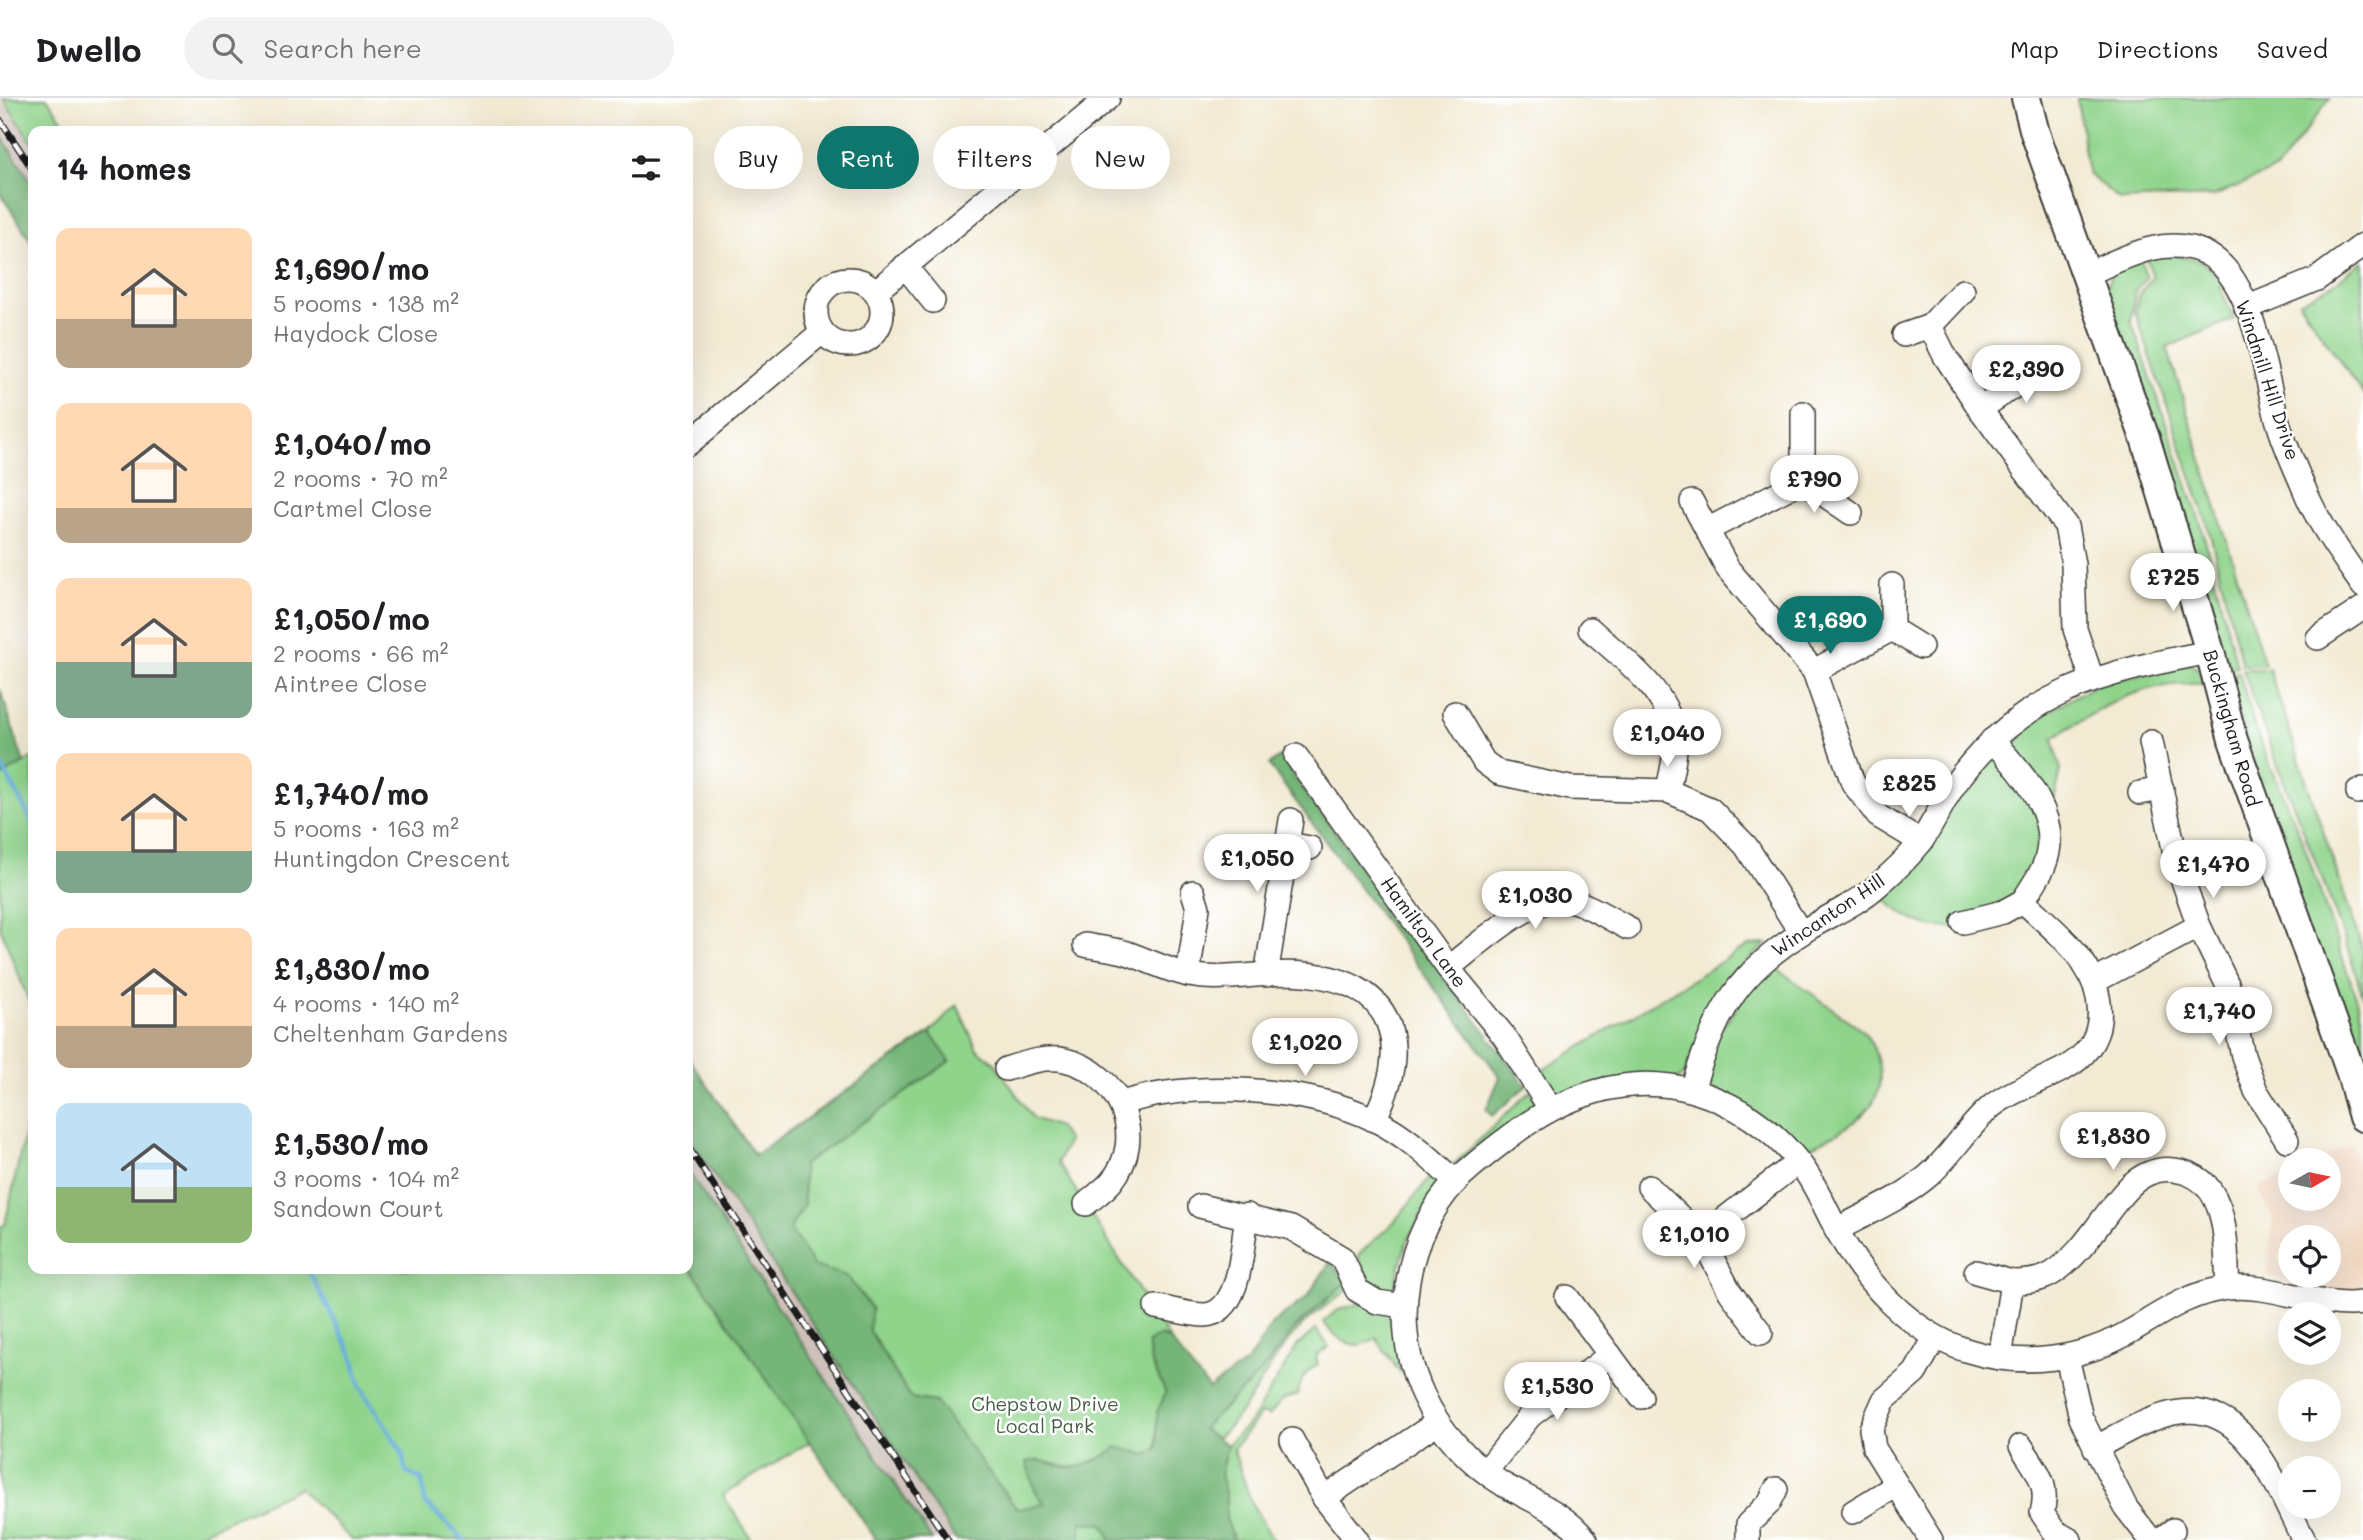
<!DOCTYPE html>
<meta charset="utf-8">
<style>
:root{--surface:#fff;--page:#f2f2f2;--text:#202124;--muted:#757577;--line:#e0e0e0;--accent:#0f766e}
body{margin:0;font-family:Mali,sans-serif;background:var(--page);color:var(--text);height:100vh;display:flex;flex-direction:column;font-size:26px;white-space:nowrap}
*{box-sizing:border-box;margin:0}
p{font-size:23px;color:var(--muted)}
.icon{flex:none;width:38px;height:38px;fill:none;stroke:currentColor;stroke-width:2;stroke-linecap:round;stroke-linejoin:round}
.map{position:relative;flex:1;overflow:hidden}
.details{position:absolute;left:28px;top:28px;width:665px;height:1148px;display:flex;flex-direction:column;background:var(--surface);border-radius:14px;box-shadow:0 7px 28px #0002}
.details>*{flex:none}
.hud{position:absolute;left:714px;top:28px;width:665px;height:63px;display:flex;gap:14px}
.needle{width:46px;rotate:81deg}
.fabs{position:absolute;left:2278px;top:1050px;display:grid;gap:14px}
.fabs a{display:grid;place-items:center;width:63px;height:63px;border-radius:50%;background:var(--surface);box-shadow:0 7px 28px #0002;font-size:35px}
.price{position:absolute;translate:-50% -60px;padding:0 16px;border-radius:24px;background:#fff;color:#222;font-size:23px;line-height:46px;filter:drop-shadow(0 2px 4px #0008)}
.price::after{content:'';position:absolute;left:50%;top:42px;width:21px;height:16px;margin-left:-10px;background:inherit;clip-path:polygon(0 0,100% 0,50% 100%)}
.price.selected{background:var(--accent);color:#fff}
ul{padding:0;list-style:none}
li{display:flex;align-items:center;gap:21px;height:175px;padding:0 28px}
li span{display:grid;place-items:center;flex:none;width:196px;height:140px;border-radius:14px;color:#555}
li>.icon{margin-inline-start:auto}
span .icon{width:84px;height:84px;fill:#fffc;stroke-width:1}
li b{font-size:30px}
h2{display:flex;justify-content:space-between;align-items:center;height:84px;padding:0 28px;font-size:30px}
.tag{padding:0 24px;border-radius:32px;background:var(--surface);box-shadow:0 7px 28px #0002;font-size:24px;line-height:63px}
.tag.selected{background:var(--accent);color:#fff}
header{display:flex;align-items:center;gap:42px;box-sizing:border-box;height:98px;padding:0 35px;background:var(--surface);border-bottom:2px solid var(--line)}
header strong{font-size:33px}
nav{display:flex;gap:38px;margin-inline-start:auto;font-size:24px}
.search{width:490px;height:63px;background:var(--page);display:flex;align-items:center;gap:18px;box-sizing:border-box;padding:0 24px;border-radius:38px;color:var(--muted);font-size:26px}
.map>svg:first-child{display:block}
.built{fill:#f1d5bd;fill-rule:evenodd}
.industrial{fill:#cec1ba}
.green{fill:#90d48c;stroke:#567854;stroke-width:2}
.forest{fill:#74b678;stroke:#48694a;stroke-width:2}
.lines{fill:none;stroke-linecap:round;stroke-linejoin:round}
.stream{stroke:#66aedd;stroke-width:4.5}
.minor-casing{stroke:#3c3b37;stroke-width:26}
.major-casing{stroke:#3c3b37;stroke-width:32}
.minor{stroke:#fff;stroke-width:23}
.major{stroke:#fff;stroke-width:28}
.rail-casing{stroke:#1c1c1c;stroke-width:7}
.rail{stroke:#fff;stroke-width:4.5;stroke-dasharray:13;stroke-linecap:butt}
.labels{text-anchor:middle;stroke-width:5;stroke-linejoin:round;paint-order:stroke}
.street-label{font-size:19px;fill:#1c1c1c;stroke:#fff}
.park-label{font-size:19px;fill:#455c43;stroke:#fff}
</style>
<header>
<strong>Dwello</strong>
<div class="search"><svg class="icon" aria-label="search" viewBox="0 0 24 24"><circle cx="10" cy="10" r="6"/><path d="M15 15l6 6"/></svg>Search here</div>
<nav><a>Map</a><a>Directions</a><a>Saved</a></nav>
</header>
<div class="map">
<svg width="2363" height="1442" viewBox="0 0 2363 1442">
<rect width="100%" height="100%" fill="#fff"/>
<filter id="ink" filterUnits="userSpaceOnUse"><feTurbulence type="fractalNoise" baseFrequency=".0143" numOctaves="2"/><feDisplacementMap in="SourceGraphic" scale="14" xChannelSelector="R" yChannelSelector="G"/><feConvolveMatrix kernelMatrix="1 2 1 2 8 2 1 2 1" color-interpolation-filters="sRGB"/></filter>
<filter id="wash" filterUnits="userSpaceOnUse"><feTurbulence type="fractalNoise" baseFrequency=".00686" numOctaves="4" result="noise"/><feDisplacementMap in="SourceGraphic" scale="28" xChannelSelector="R" yChannelSelector="G"/><feGaussianBlur stdDeviation="1.57" result="paint"/><feColorMatrix in="noise" values="0 0 0 0 0 0 0 0 0 0 0 0 0 0 0 0 0 1.4 0 .05"/><feComposite in="paint" operator="in"/></filter>
<g filter="url(#wash)">
<rect width="100%" height="100%" fill="#f2ead3"/>
<path class="built" d="M 2352,1046 L 2363,1084 L 2363,1196 L 2358,1198 L 2268,1178 L 2273,1120 L 2258,1089 L 2291,1074 L 2291,1101 L 2329,1101 L 2329,1062 L 2316,1062 ZM 2291,1139 L 2329,1139 L 2329,1178 L 2291,1178 Z"/>
<g class="industrial">
<path d="M 0,0 L 33,46 L 33,87 L 0,36 Z"/>
<path d="M 688,1038 L 956,1442 L 932,1442 L 688,1073 Z"/>
</g>
<g class="green">
<path d="M 3,0 L 47,0 L 70,33 L 33,33 L 33,46 Z"/>
<path d="M 2077,0 L 2330,0 L 2277,71 L 2214,98 L 2120,102 L 2088,76 Z"/>
<path d="M 2161,155 L 2201,163 L 2226,186 L 2220,189 L 2234,221 L 2167,249 L 2265,567 L 2242,567 L 2208,428 L 2135,213 L 2139,196 L 2153,179 L 2146,159 Z"/>
<path d="M 2140,161 L 2147,179 L 2135,194 L 2131,222 L 2202,430 L 2237,568 L 2225,572 L 2150,309 L 2106,196 C 2107,173 2121,169 2140,161 Z"/>
<path d="M 2363,162 L 2363,296 L 2299,204 L 2336,184 Z"/>
<path d="M 2191,566 L 2199,571 L 2205,586 C 2139,583 2106,607 2053,640 L 2061,672 L 2051,716 L 2007,653 L 2007,637 L 2097,586 Z"/>
<path d="M 2243,571 L 2269,571 L 2363,853 L 2363,899 C 2330,787 2279,682 2243,571 Z"/>
<path d="M 2239,574 L 2257,636 L 2303,744 L 2363,920 L 2363,987 L 2274,739 L 2227,577 Z"/>
<path d="M 1992,642 L 2050,734 L 2023,803 C 1965,828 1935,849 1882,799 Z"/>
<path d="M 33,659 L 33,914 L 0,829 L 0,679 Z"/>
<path d="M 1767,846 C 1712,892 1710,915 1684,977 L 1678,981 L 1553,998 L 1536,976 L 1749,847 Z"/>
<path d="M 1769,865 L 1861,931 C 1872,943 1876,954 1879,970 C 1887,1018 1834,1035 1799,1055 L 1706,986 L 1716,938 Z"/>
<path d="M 957,907 L 977,951 L 994,964 L 1033,1020 L 1059,1029 L 1068,1043 L 1058,1064 L 1170,1242 L 1160,1238 L 1151,1264 L 1179,1316 L 1261,1274 L 1295,1230 L 1347,1183 L 1349,1191 C 1328,1206 1307,1220 1291,1240 C 1264,1271 1249,1313 1217,1340 L 1227,1347 L 1252,1322 L 1297,1248 L 1316,1231 L 1329,1249 L 1316,1258 L 1318,1266 C 1305,1274 1300,1283 1297,1297 L 1281,1303 L 1269,1318 L 1262,1315 L 1233,1351 L 1252,1406 L 1273,1442 L 991,1442 L 740,1067 L 930,935 Z"/>
<path d="M 1530,993 L 1535,1002 L 1523,1016 L 1456,1072 L 1450,1070 Z"/>
<path d="M 33,997 L 33,1171 L 688,1171 L 688,1166 L 811,1343 L 723,1397 L 752,1442 L 352,1442 L 299,1390 L 185,1442 L 0,1442 L 0,1129 L 5,1127 Z"/>
<path d="M 1431,1078 L 1437,1087 L 1406,1146 L 1393,1193 L 1389,1196 L 1369,1190 L 1358,1157 L 1394,1124 Z"/>
<path d="M 1361,1205 C 1370,1208 1381,1210 1388,1215 C 1399,1222 1401,1263 1400,1275 L 1376,1240 C 1354,1255 1338,1243 1323,1224 L 1336,1213 Z"/>
</g>
<g class="forest">
<path d="M 0,36 L 33,87 L 33,146 L 0,95 Z"/>
<path d="M 0,591 L 24,665 L 0,679 Z"/>
<path d="M 1285,655 L 1289,672 L 1526,988 L 1492,1018 L 1486,1012 L 1500,979 L 1269,667 Z"/>
<path d="M 930,935 L 950,963 L 803,1067 L 804,1107 L 790,1131 L 813,1168 L 847,1178 L 872,1211 L 869,1232 L 911,1300 L 936,1304 L 1017,1411 L 1045,1406 L 1035,1392 L 1026,1364 C 1041,1360 1050,1366 1065,1369 C 1083,1372 1103,1359 1117,1349 L 1147,1357 L 1157,1350 L 1157,1314 L 1166,1295 L 1151,1264 L 1148,1245 L 1160,1238 L 1170,1242 L 1209,1291 L 1248,1263 L 1272,1226 L 1307,1199 L 1330,1164 L 1347,1183 L 1295,1230 L 1261,1274 L 1202,1331 L 1227,1347 L 1220,1377 L 1226,1398 L 1226,1420 L 1234,1442 L 1112,1442 L 1103,1426 L 1082,1424 L 1080,1442 L 956,1442 L 688,1038 L 688,959 L 755,1057 Z"/>
<path d="M 688,1073 L 932,1442 L 876,1442 L 688,1166 Z"/>
</g>
<g class="lines">
<g class="stream">
<path d="M 0,665 L 33,725"/>
<path d="M 308,1171 L 352,1256 L 361,1290 L 402,1354 L 406,1374 L 422,1382 L 425,1405 L 464,1442"/>
</g>
</g>
</g>
<g filter="url(#ink)">
<g class="lines">
<defs>
<g id="minor">
<path d="M 905,168 L 933,203"/>
<path d="M 2087,176 C 2124,160 2163,137 2203,154 C 2254,176 2264,276 2278,324 C 2284,345 2294,367 2303,388 C 2317,424 2341,456 2363,488"/>
<circle cx="849" cy="214" r="33"/>
<path d="M 876,193 L 1108,0"/>
<path d="M 2246,210 L 2317,181 L 2363,147"/>
<path d="M 1930,228 L 1945,258 L 1980,311 L 2066,428 L 2073,466 L 2075,531 L 2092,581"/>
<path d="M 1904,237 L 1930,228 L 1963,193"/>
<path d="M 1980,311 L 2019,285 L 2055,271"/>
<path d="M 688,346 L 822,234"/>
<path d="M 1803,382 L 1851,415"/>
<path d="M 1692,404 L 1728,471 L 1814,573 L 1853,685 L 1878,718 L 1921,744"/>
<path d="M 1707,432 L 1803,382 L 1803,315"/>
<path d="M 1892,487 L 1892,531 L 1921,549"/>
<path d="M 1590,531 C 1625,563 1672,594 1675,645 C 1676,660 1670,678 1668,693"/>
<path d="M 2318,540 L 2363,510"/>
<path d="M 1814,573 L 1892,531"/>
<path d="M 1455,615 L 1484,664 L 1499,675 L 1570,690 L 1668,693 L 1710,711 L 1746,748 L 1801,835"/>
<path d="M 1296,658 L 1448,870 L 1504,938 L 1550,1010"/>
<path d="M 2358,694 L 2363,691"/>
<path d="M 2140,695 L 2162,691"/>
<path d="M 1288,746 L 1310,750"/>
<path d="M 1963,824 L 2003,814 L 2023,803"/>
<path d="M 2199,828 L 2228,888 L 2243,958 L 2256,993 L 2287,1042"/>
<path d="M 1085,847 C 1099,850 1114,851 1127,855 C 1153,864 1176,877 1204,879 C 1237,882 1272,872 1305,876 C 1397,885 1411,948 1374,1022"/>
<path d="M 1448,870 C 1477,848 1532,795 1569,802 C 1588,806 1610,821 1628,830"/>
<path d="M 1188,877 L 1198,810 L 1193,794"/>
<path d="M 1266,877 L 1291,722"/>
<path d="M 2095,883 L 2199,828 L 2178,769 L 2151,644"/>
<path d="M 1006,971 C 1025,965 1045,958 1065,962 C 1118,974 1149,1039 1111,1084 C 1104,1092 1094,1099 1086,1106"/>
<path d="M 1692,992 C 1717,911 1736,876 1809,830 C 1831,817 1858,805 1877,788 C 1892,775 1910,759 1922,742 C 1934,725 1942,705 1954,687 C 2023,592 2101,575 2210,554"/>
<path d="M 1122,1005 C 1194,982 1307,989 1375,1022 C 1406,1037 1431,1061 1456,1084"/>
<path d="M 1649,1089 L 1701,1139 L 1730,1194 L 1761,1235"/>
<path d="M 1200,1108 L 1291,1130 L 1342,1160 L 1357,1192 L 1377,1204 L 1405,1208"/>
<path d="M 1836,1132 C 1867,1115 1901,1101 1928,1078 C 1952,1057 1967,1029 1992,1008 C 2015,990 2043,983 2067,969 C 2084,959 2097,943 2099,923 C 2105,870 2058,836 2023,803 C 2029,793 2037,782 2043,770 C 2065,721 2023,676 1992,642"/>
<path d="M 1701,1139 L 1798,1064"/>
<path d="M 1976,1174 L 2012,1184"/>
<path d="M 1567,1199 L 1641,1299"/>
<path d="M 1156,1209 C 1171,1211 1190,1217 1205,1217 C 1242,1215 1242,1145 1247,1117"/>
<path d="M 2067,1259 L 2081,1320 L 2126,1410 L 2151,1442"/>
<path d="M 2000,1260 L 2012,1184 C 2026,1184 2041,1183 2053,1175 C 2084,1155 2102,1118 2127,1091 C 2139,1078 2156,1069 2174,1072 C 2231,1079 2225,1147 2228,1190"/>
<path d="M 1292,1342 L 1324,1400"/>
<path d="M 2021,1348 C 2036,1372 2050,1385 2042,1415 L 2054,1433 L 2070,1442"/>
<path d="M 2095,1350 C 2120,1337 2145,1321 2173,1315 C 2248,1299 2276,1390 2304,1442"/>
<path d="M 1486,1373 L 1530,1318 L 1610,1257"/>
<path d="M 1853,1414 L 1897,1387"/>
<path d="M 1357,1442 L 1324,1400 L 1438,1324"/>
<path d="M 1586,1442 C 1564,1415 1533,1403 1504,1387 C 1471,1367 1439,1333 1423,1297 C 1390,1227 1404,1140 1456,1083 C 1472,1067 1491,1053 1509,1039 C 1562,998 1627,974 1694,993 C 1736,1006 1773,1031 1800,1066 C 1816,1086 1824,1109 1837,1132 C 1864,1184 1912,1236 1969,1253 C 2023,1270 2082,1262 2131,1233 C 2162,1215 2190,1194 2228,1190 C 2275,1185 2316,1211 2363,1205"/>
<path d="M 1748,1442 L 1748,1426 L 1769,1405 L 1776,1391"/>
<path d="M 1931,1442 L 1874,1350 L 1871,1331 L 1884,1302 L 1915,1275 L 1935,1240"/>
<path d="M 2160,1442 L 2173,1432"/>
</g>
<path id="major" d="M 2026,0 L 2035,35 L 2146,343 L 2210,554 L 2233,642 L 2351,975 L 2363,1019"/>
</defs>
<use href="#minor" class="minor-casing"/>
<use href="#major" class="major-casing"/>
<use href="#minor" class="minor"/>
<use href="#major" class="major"/>
<defs>
<g id="rail">
<path d="M 0,22 L 33,72"/>
<path d="M 688,1049 L 948,1442"/>
</g>
</defs>
<use href="#rail" class="rail-casing"/>
<use href="#rail" class="rail"/>
</g>
</g>
<g class="labels">
<g class="street-label">
<text transform="translate(2268 282) rotate(72)" y="7">Windmill Hill Drive</text>
<text transform="translate(2232 630) rotate(74)" y="7">Buckingham Road</text>
<text transform="translate(1828 817) rotate(-34)" y="7">Wincanton Hill</text>
<text transform="translate(1424 834) rotate(54)" y="7">Hamilton Lane</text>
</g>
<g class="park-label">
<text x="1045" y="1313">Chepstow Drive<tspan x="1045" dy="22">Local Park</tspan></text>
</g>
</g>
</svg>
<div class="fabs">
<a><svg class="needle" viewBox="-14 -14 28 28"><path d="M0-13l5 13h-10z" fill="#e53935"/><path d="M0 13l5-13h-10z" fill="#757577"/></svg></a>
<a><svg class="icon" aria-label="locate" viewBox="0 0 24 24"><circle cx="12" cy="12" r="6"/><path d="M12 2v4M12 18v4M2 12h4M18 12h4"/></svg></a>
<a><svg class="icon" aria-label="layers" viewBox="0 0 24 24"><path d="M12 4l9 5-9 5-9-5zM3 14l9 5 9-5"/></svg></a>
<a>+</a>
<a>−</a>
</div>
<b class="price" style="left:2026px;top:307px">£2,390</b>
<b class="price" style="left:1814px;top:417px">£790</b>
<b class="price" style="left:2173px;top:515px">£725</b>
<b class="price selected" style="left:1830px;top:558px">£1,690</b>
<b class="price" style="left:1667px;top:671px">£1,040</b>
<b class="price" style="left:1909px;top:721px">£825</b>
<b class="price" style="left:1257px;top:796px">£1,050</b>
<b class="price" style="left:2213px;top:802px">£1,470</b>
<b class="price" style="left:1535px;top:833px">£1,030</b>
<b class="price" style="left:2219px;top:949px">£1,740</b>
<b class="price" style="left:1305px;top:980px">£1,020</b>
<b class="price" style="left:2113px;top:1074px">£1,830</b>
<b class="price" style="left:1694px;top:1172px">£1,010</b>
<b class="price" style="left:1557px;top:1324px">£1,530</b>
<div class="hud">
<a class="tag">Buy</a>
<a class="tag selected">Rent</a>
<a class="tag">Filters</a>
<a class="tag">New</a>
</div>
<section class="details">
<h2>14 homes<svg class="icon" aria-label="filters" viewBox="0 0 24 24"><path d="M4 7h16M4 17h16"/><circle cx="9" cy="7" r="2"/><circle cx="15" cy="17" r="2"/></svg></h2>
<ul>
<li><span style="background:linear-gradient(#ffd9b3 65%,#b9a48a 0)"><svg class="icon" aria-label="home" viewBox="0 0 24 24"><path d="M3 11l9-7 9 7M6 9v11h12V9"/></svg></span><div><b>£1,690/mo</b><p>5 rooms · 138 m²</p><p>Haydock Close</p></div></li>
<li><span style="background:linear-gradient(#ffd9b3 75%,#b9a48a 0)"><svg class="icon" aria-label="home" viewBox="0 0 24 24"><path d="M3 11l9-7 9 7M6 9v11h12V9"/></svg></span><div><b>£1,040/mo</b><p>2 rooms · 70 m²</p><p>Cartmel Close</p></div></li>
<li><span style="background:linear-gradient(#ffd9b3 60%,#7fa58c 0)"><svg class="icon" aria-label="home" viewBox="0 0 24 24"><path d="M3 11l9-7 9 7M6 9v11h12V9"/></svg></span><div><b>£1,050/mo</b><p>2 rooms · 66 m²</p><p>Aintree Close</p></div></li>
<li><span style="background:linear-gradient(#ffd9b3 70%,#7fa58c 0)"><svg class="icon" aria-label="home" viewBox="0 0 24 24"><path d="M3 11l9-7 9 7M6 9v11h12V9"/></svg></span><div><b>£1,740/mo</b><p>5 rooms · 163 m²</p><p>Huntingdon Crescent</p></div></li>
<li><span style="background:linear-gradient(#ffd9b3 70%,#b9a48a 0)"><svg class="icon" aria-label="home" viewBox="0 0 24 24"><path d="M3 11l9-7 9 7M6 9v11h12V9"/></svg></span><div><b>£1,830/mo</b><p>4 rooms · 140 m²</p><p>Cheltenham Gardens</p></div></li>
<li><span style="background:linear-gradient(#bfe0f5 60%,#8fb573 0)"><svg class="icon" aria-label="home" viewBox="0 0 24 24"><path d="M3 11l9-7 9 7M6 9v11h12V9"/></svg></span><div><b>£1,530/mo</b><p>3 rooms · 104 m²</p><p>Sandown Court</p></div></li>
</ul>
</section>
</div>
